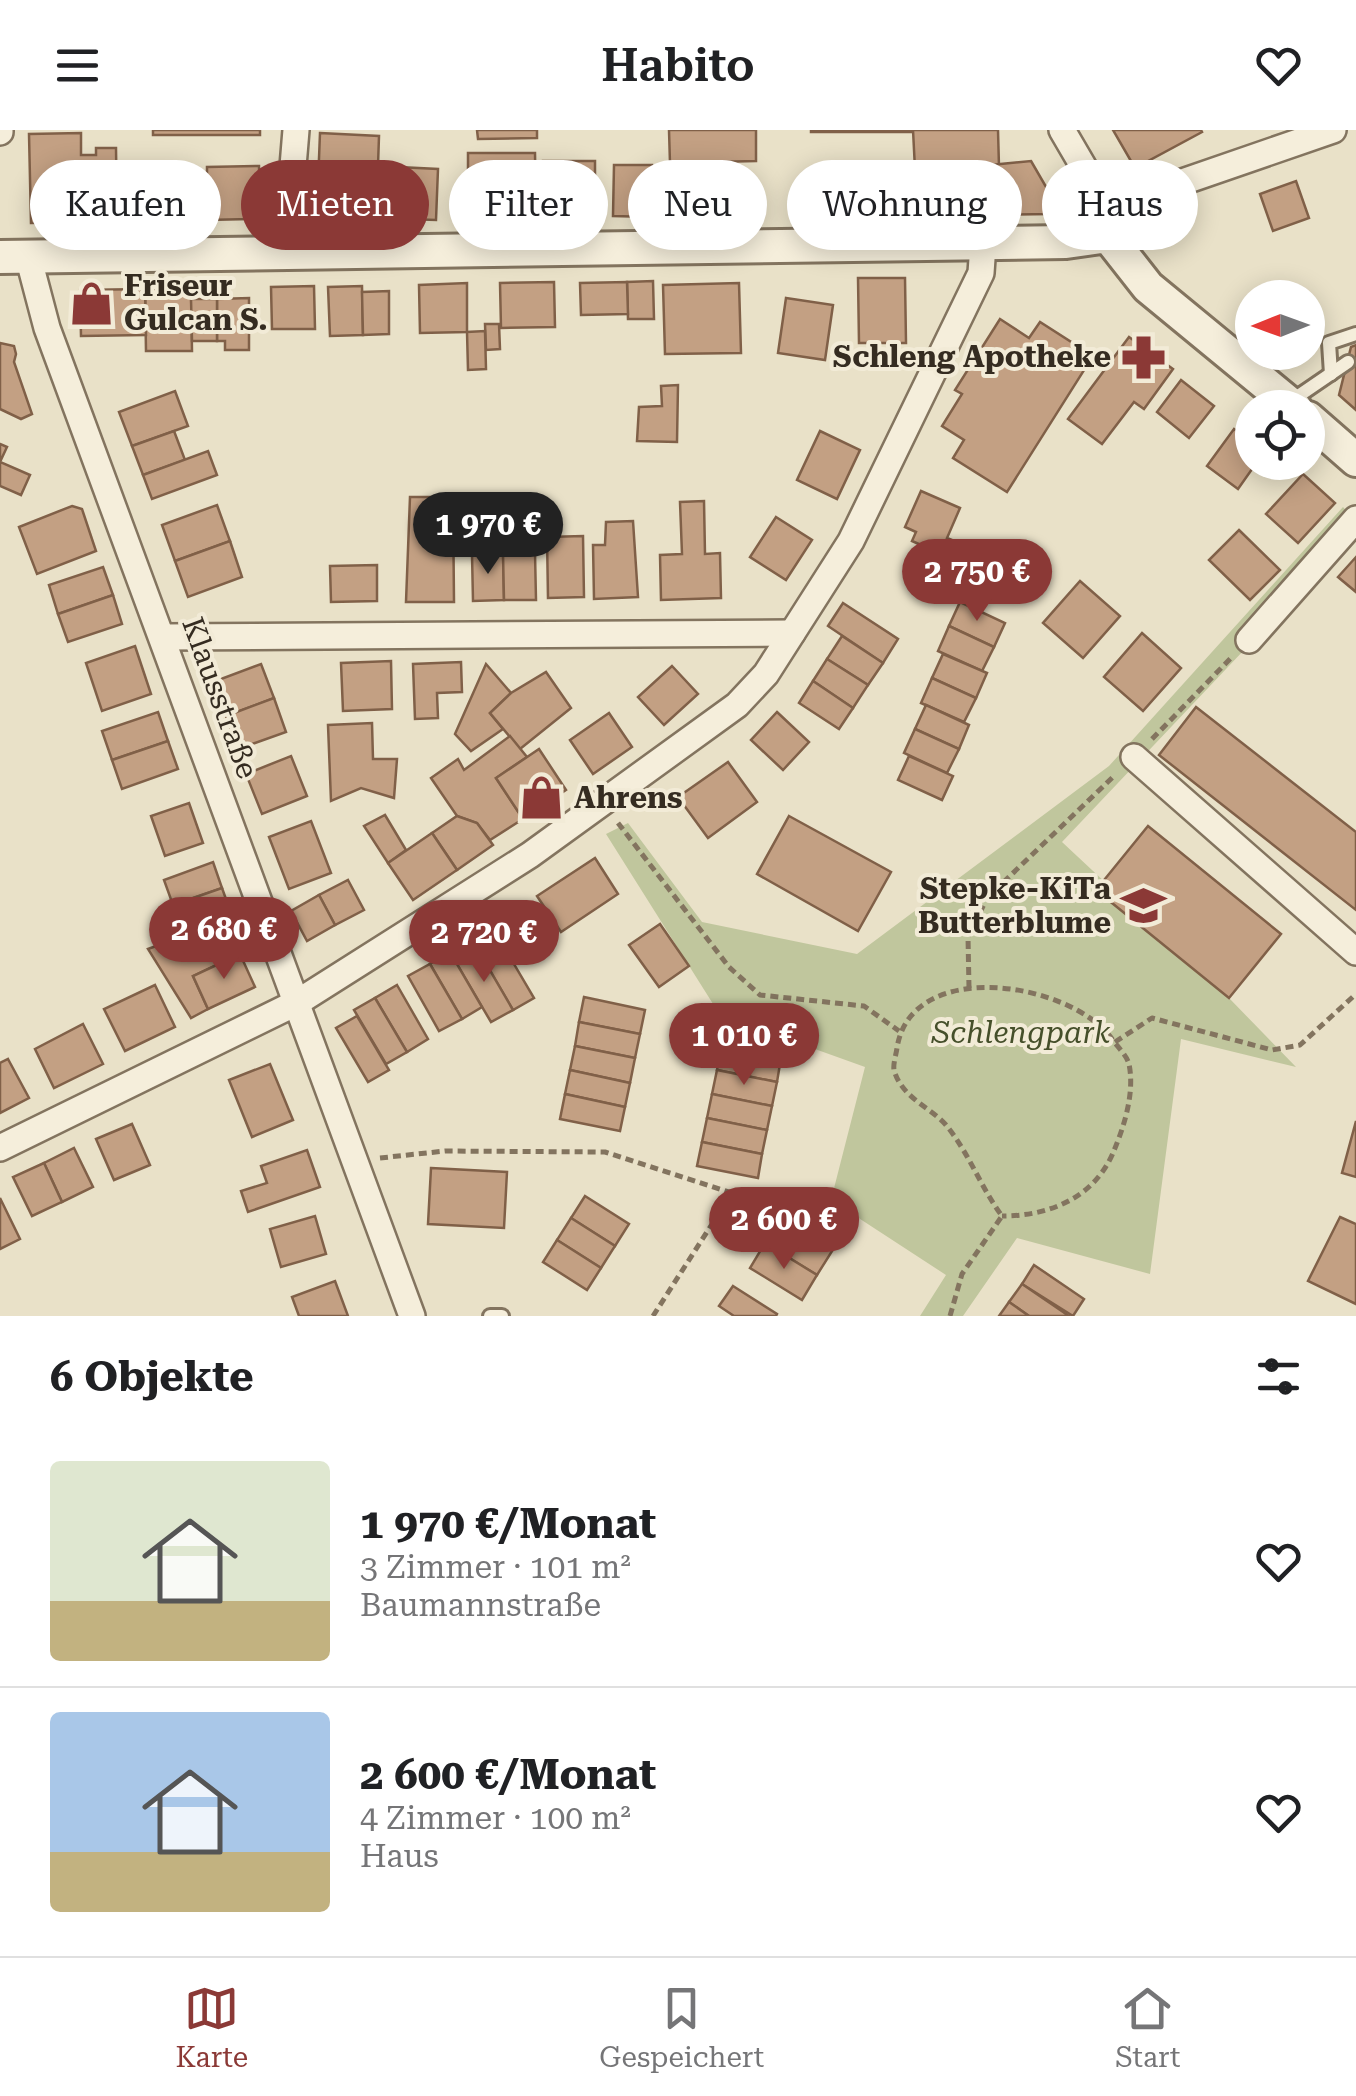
<!DOCTYPE html>
<html lang="de">
<meta charset="utf-8">
<style>
:root{--surface:#fff;--page:#f6f6f6;--text:#202124;--muted:#757577;--line:#e0e0e0;--accent:#8b3936}
body{margin:0;font-family:"Roboto Serif",serif;background:var(--page);color:var(--text);height:100vh;display:flex;flex-direction:column;font-size:38px;white-space:nowrap}
*{box-sizing:border-box;margin:0}
p{font-size:32px;color:var(--muted)}
.icon{flex:none;width:55px;height:55px;fill:none;stroke:currentColor;stroke-width:2;stroke-linecap:round;stroke-linejoin:round}
.map{position:relative;height:1186px;overflow:hidden}
.details{display:flex;flex-direction:column;background:var(--surface);flex:1}
.details>*{flex:none}
.top-card{position:absolute;left:30px;top:30px;width:1298px;height:90px;display:flex;gap:20px}
.needle{width:65px;rotate:269deg}
.buttons{position:absolute;left:1235px;top:150px;display:grid;gap:20px}
.buttons a{display:grid;place-items:center;width:90px;height:90px;border-radius:50%;background:var(--surface);box-shadow:0 5px 25px #0003;font-size:50px}
.price{position:absolute;translate:-50% -85px;padding:0 22px;border-radius:35px;background:var(--accent);color:#fff;font-size:32px;line-height:65px;filter:drop-shadow(0 2px 5px #0008)}
.price::after{content:'';position:absolute;left:50%;top:60px;width:30px;height:22px;margin-left:-15px;background:inherit;clip-path:polygon(0 0,100% 0,50% 100%)}
.price.current{background:#222;color:#fff}
ul{padding:0;list-style:none}
li{display:flex;align-items:center;gap:30px;height:250px;padding:0 50px}
li+li{border-top:2px solid var(--line)}
li span{display:grid;place-items:center;flex:none;width:280px;height:200px;border-radius:10px;color:#555}
li>.icon{margin-inline-start:auto}
span .icon{width:120px;height:120px;fill:#fffc;stroke-width:1}
li b{font-size:42px}
h2{display:flex;justify-content:space-between;align-items:center;height:120px;padding:0 50px;font-size:42px}
.pill{padding:0 35px;border-radius:45px;background:var(--surface);box-shadow:0 5px 25px #0003;font-size:35px;line-height:90px}
.pill.current{background:var(--accent);color:#fff}
header{display:flex;justify-content:space-between;align-items:center;height:130px;padding:0 50px;background:var(--surface);font-size:45px;font-weight:600}
.tab-bar{display:flex;justify-content:space-around;align-items:center;height:140px;border-top:2px solid var(--line);background:var(--surface);font-size:28px;color:var(--muted)}
.tab-bar a{display:grid;justify-items:center;gap:5px}
.tab-bar .current{color:var(--accent)}
.map>svg:first-child{display:block}
.green{fill:#c0c69d}
.building{fill:#c3a083;stroke:#806048;stroke-width:2.5}
.lines{fill:none;stroke-linecap:round;stroke-linejoin:round}
.service-casing{stroke:#83745f;stroke-width:18}
.minor-casing{stroke:#83745f;stroke-width:30}
.tertiary-casing{stroke:#83745f;stroke-width:38}
.path{stroke:#83745f;stroke-width:5;stroke-dasharray:8 5;stroke-linecap:butt}
.service{stroke:#f5eedb;stroke-width:12}
.minor{stroke:#f5eedb;stroke-width:25}
.tertiary{stroke:#f5eedb;stroke-width:32}
.labels{text-anchor:middle;stroke-width:8;stroke-linejoin:round;paint-order:stroke}
.poi-label{font-size:30px;font-weight:bold;fill:#352c21;stroke:#f2ebd7;text-anchor:start}
.street-label{font-size:30px;fill:#352c21;stroke:#f2ebd7}
.park-label{font-size:30px;font-style:italic;fill:#454f2a;stroke:#f2ebd7}
</style>
<header><svg class="icon" aria-label="menu" viewBox="0 0 24 24"><path d="M4 6h16M4 12h16M4 18h16"/></svg>Habito<svg class="icon" aria-label="heart" viewBox="0 0 24 24"><path d="M12 20l-8-8c-3-5 5-10 8-4 3-6 11-1 8 4z"/></svg></header>
<div class="map">
<svg width="1356" height="1186" viewBox="0 0 1356 1186">
<rect width="100%" height="100%" fill="#e9e1c8"/>
<path class="green" d="M 1343,377 L 1356,392 L 1356,402 L 1062,712 L 1229,868 L 1296,937 L 1181,909 L 1150,1144 L 1017,1108 L 963,1186 L 920,1186 L 946,1145 L 831,1070 L 865,937 L 720,885 L 606,704 L 628,693 L 702,792 L 857,824 L 1109,636 Z"/>
<g class="building">
<rect x="153" y="0" width="107" height="5"/>
<path d="M 477,0 L 537,0 L 537,8 L 478,9 Z"/>
<path d="M 669,0 L 756,0 L 756,31 L 670,33 Z"/>
<rect x="811" y="0" width="102" height="2"/>
<path d="M 913,0 L 998,0 L 999,37 L 915,39 Z"/>
<path d="M 1113,0 L 1201,0 L 1202,2 L 1135,38 Z"/>
<path d="M 81,3 L 81,25 L 96,25 L 96,18 L 116,18 L 117,92 L 31,93 L 29,4 Z"/>
<path d="M 320,3 L 379,6 L 378,36 L 438,39 L 436,90 L 377,88 L 378,56 L 318,54 Z"/>
<path d="M 468,23 L 535,23 L 536,88 L 468,87 Z"/>
<path d="M 543,31 L 595,31 L 595,85 L 542,84 Z"/>
<path d="M 1031,31 L 1056,74 L 1051,84 L 972,85 L 971,37 Z"/>
<path d="M 614,35 L 652,35 L 651,87 L 613,86 Z"/>
<path d="M 259,36 L 260,79 L 250,89 L 117,92 L 117,50 L 207,48 L 207,37 Z"/>
<path d="M 1296,51 L 1309,88 L 1273,101 L 1260,64 Z"/>
<path d="M 858,148 L 905,148 L 906,213 L 859,213 Z"/>
<path d="M 653,151 L 654,189 L 628,189 L 627,152 Z"/>
<path d="M 554,152 L 555,197 L 501,198 L 500,153 Z"/>
<path d="M 627,152 L 628,184 L 581,185 L 580,153 Z"/>
<path d="M 467,153 L 467,202 L 420,203 L 419,155 Z"/>
<path d="M 739,153 L 741,223 L 665,224 L 663,155 Z"/>
<path d="M 314,156 L 315,199 L 272,199 L 271,157 Z"/>
<path d="M 362,156 L 363,205 L 330,206 L 328,157 Z"/>
<path d="M 191,158 L 192,221 L 146,221 L 145,159 Z"/>
<path d="M 145,159 L 146,205 L 81,206 L 80,160 Z"/>
<path d="M 389,161 L 389,204 L 363,205 L 362,162 Z"/>
<path d="M 249,168 L 249,220 L 225,220 L 225,211 L 217,211 L 217,169 Z"/>
<path d="M 786,168 L 833,175 L 825,230 L 778,223 Z"/>
<path d="M 191,169 L 217,169 L 217,211 L 192,211 Z"/>
<path d="M 1000,189 L 1029,208 L 1040,192 L 1093,226 L 1007,362 L 953,328 L 964,310 L 942,296 L 962,264 L 955,260 Z"/>
<path d="M 485,194 L 499,194 L 500,219 L 486,220 Z"/>
<path d="M 485,201 L 486,239 L 468,240 L 467,202 Z"/>
<path d="M 1129,207 L 1173,239 L 1144,279 L 1134,272 L 1102,314 L 1068,289 Z"/>
<path d="M 0,213 L 14,216 L 16,224 L 14,232 L 32,284 L 21,289 L 0,279 Z"/>
<path d="M 1356,215 L 1356,280 L 1339,265 L 1351,217 Z"/>
<path d="M 1181,250 L 1214,276 L 1189,308 L 1157,282 Z"/>
<path d="M 678,255 L 677,312 L 637,311 L 639,277 L 662,276 L 661,256 Z"/>
<path d="M 175,261 L 188,296 L 132,316 L 119,282 Z"/>
<path d="M 1234,299 L 1252,313 L 1252,332 L 1257,332 L 1238,359 L 1207,336 Z"/>
<path d="M 174,301 L 185,330 L 143,345 L 132,316 Z"/>
<path d="M 820,301 L 860,320 L 837,369 L 797,350 Z"/>
<path d="M 0,314 L 7,317 L 0,332 L 30,345 L 21,365 L 0,356 Z"/>
<path d="M 208,321 L 217,345 L 152,369 L 143,345 Z"/>
<path d="M 1303,344 L 1335,373 L 1298,413 L 1266,384 Z"/>
<path d="M 921,361 L 960,378 L 947,408 L 971,418 L 964,434 L 912,411 L 916,402 L 905,397 Z"/>
<path d="M 410,367 L 453,367 L 454,472 L 406,472 Z"/>
<path d="M 704,371 L 705,424 L 720,423 L 721,468 L 661,470 L 660,425 L 682,424 L 680,372 Z"/>
<path d="M 217,375 L 230,411 L 175,431 L 162,395 Z"/>
<path d="M 72,376 L 82,379 L 96,421 L 37,444 L 19,397 Z"/>
<path d="M 776,387 L 812,410 L 786,450 L 750,427 Z"/>
<path d="M 633,391 L 638,467 L 594,469 L 593,415 L 605,415 L 606,392 Z"/>
<path d="M 1239,400 L 1280,440 L 1250,470 L 1209,430 Z"/>
<path d="M 583,406 L 584,467 L 548,468 L 547,407 Z"/>
<path d="M 230,411 L 242,447 L 188,467 L 175,431 Z"/>
<path d="M 503,423 L 504,470 L 473,471 L 472,424 Z"/>
<path d="M 503,423 L 535,423 L 536,470 L 504,470 Z"/>
<path d="M 1356,427 L 1356,462 L 1338,447 Z"/>
<path d="M 377,435 L 377,471 L 331,472 L 330,436 Z"/>
<path d="M 103,437 L 113,465 L 58,484 L 49,455 Z"/>
<path d="M 1080,451 L 1120,486 L 1083,528 L 1043,493 Z"/>
<path d="M 113,465 L 122,494 L 68,512 L 58,484 Z"/>
<path d="M 960,472 L 1005,493 L 994,517 L 949,496 Z"/>
<path d="M 843,473 L 898,509 L 883,533 L 828,496 Z"/>
<path d="M 949,496 L 994,517 L 982,541 L 938,521 Z"/>
<path d="M 1142,503 L 1181,538 L 1143,581 L 1104,547 Z"/>
<path d="M 842,506 L 883,533 L 868,555 L 827,529 Z"/>
<path d="M 135,516 L 151,564 L 102,581 L 86,533 Z"/>
<path d="M 943,524 L 987,543 L 976,568 L 932,548 Z"/>
<path d="M 827,529 L 868,555 L 853,578 L 813,551 Z"/>
<path d="M 391,531 L 392,579 L 343,581 L 341,533 Z"/>
<path d="M 461,532 L 462,562 L 437,563 L 438,588 L 415,589 L 413,534 Z"/>
<path d="M 261,534 L 274,568 L 226,586 L 213,552 Z"/>
<path d="M 486,534 L 511,563 L 490,583 L 503,599 L 471,621 L 455,604 Z"/>
<path d="M 672,536 L 698,564 L 664,595 L 638,567 Z"/>
<path d="M 546,542 L 571,578 L 520,619 L 490,583 L 511,563 Z"/>
<path d="M 932,548 L 976,568 L 964,592 L 921,573 Z"/>
<path d="M 813,551 L 853,578 L 839,599 L 799,573 Z"/>
<path d="M 274,568 L 286,602 L 238,619 L 226,586 Z"/>
<path d="M 926,575 L 969,595 L 959,619 L 915,599 Z"/>
<path d="M 1196,577 L 1356,702 L 1356,780 L 1159,625 Z"/>
<path d="M 158,582 L 168,611 L 112,630 L 102,601 Z"/>
<path d="M 777,582 L 809,612 L 783,640 L 751,610 Z"/>
<path d="M 609,583 L 632,617 L 593,644 L 570,610 Z"/>
<path d="M 372,593 L 373,629 L 397,629 L 394,668 L 361,658 L 331,671 L 328,595 Z"/>
<path d="M 915,599 L 959,619 L 947,643 L 904,623 Z"/>
<path d="M 510,606 L 527,627 L 496,648 L 523,689 L 490,710 L 477,693 L 457,686 L 431,648 L 458,629 L 464,640 Z"/>
<path d="M 168,611 L 178,639 L 122,659 L 112,630 Z"/>
<path d="M 539,619 L 566,660 L 523,689 L 496,648 Z"/>
<path d="M 291,626 L 307,666 L 262,684 L 246,644 Z"/>
<path d="M 909,626 L 953,646 L 942,670 L 898,650 Z"/>
<path d="M 728,632 L 757,672 L 708,708 L 678,667 Z"/>
<path d="M 189,673 L 203,713 L 165,726 L 151,686 Z"/>
<path d="M 385,685 L 406,720 L 388,733 L 364,696 Z"/>
<path d="M 457,686 L 477,693 L 493,715 L 457,740 L 432,703 Z"/>
<path d="M 789,686 L 891,742 L 858,801 L 757,744 Z"/>
<path d="M 311,691 L 331,743 L 289,759 L 269,707 Z"/>
<path d="M 1148,696 L 1281,804 L 1229,868 L 1096,760 Z"/>
<path d="M 432,703 L 457,740 L 413,770 L 388,733 Z"/>
<path d="M 595,728 L 618,764 L 561,802 L 537,766 Z"/>
<path d="M 213,732 L 222,758 L 173,775 L 164,750 Z"/>
<path d="M 348,750 L 364,780 L 335,795 L 319,765 Z"/>
<path d="M 222,758 L 231,783 L 182,801 L 173,775 Z"/>
<path d="M 319,765 L 335,795 L 307,811 L 291,781 Z"/>
<path d="M 227,790 L 240,824 L 193,846 L 208,879 L 191,888 L 148,819 Z"/>
<path d="M 660,794 L 689,836 L 659,857 L 629,815 Z"/>
<path d="M 501,812 L 534,868 L 513,880 L 480,824 Z"/>
<path d="M 477,818 L 513,880 L 491,892 L 455,831 Z"/>
<path d="M 450,822 L 482,877 L 462,889 L 430,834 Z"/>
<path d="M 240,824 L 255,857 L 208,879 L 193,846 Z"/>
<path d="M 430,834 L 462,889 L 439,901 L 408,846 Z"/>
<path d="M 155,855 L 175,897 L 125,921 L 104,879 Z"/>
<path d="M 397,855 L 428,909 L 407,922 L 375,868 Z"/>
<path d="M 584,867 L 645,880 L 640,904 L 579,892 Z"/>
<path d="M 375,868 L 407,922 L 386,934 L 354,880 Z"/>
<path d="M 357,886 L 389,940 L 368,952 L 336,898 Z"/>
<path d="M 579,892 L 640,904 L 635,928 L 575,916 Z"/>
<path d="M 83,894 L 103,934 L 54,958 L 35,919 Z"/>
<path d="M 575,916 L 635,928 L 630,953 L 570,940 Z"/>
<path d="M 722,916 L 781,928 L 777,952 L 717,940 Z"/>
<path d="M 8,929 L 29,968 L 0,983 L 0,933 Z"/>
<path d="M 270,934 L 293,990 L 252,1007 L 229,950 Z"/>
<path d="M 570,940 L 630,953 L 625,977 L 565,964 Z"/>
<path d="M 717,940 L 777,952 L 772,976 L 712,964 Z"/>
<path d="M 565,964 L 625,977 L 620,1001 L 560,989 Z"/>
<path d="M 712,964 L 772,976 L 767,1000 L 707,988 Z"/>
<path d="M 707,988 L 767,1000 L 762,1024 L 702,1012 Z"/>
<path d="M 1356,991 L 1356,1047 L 1342,1043 Z"/>
<path d="M 132,994 L 150,1035 L 114,1050 L 96,1009 Z"/>
<path d="M 702,1012 L 762,1024 L 758,1048 L 697,1036 Z"/>
<path d="M 74,1018 L 93,1057 L 62,1072 L 44,1033 Z"/>
<path d="M 307,1020 L 320,1057 L 248,1082 L 241,1061 L 267,1053 L 261,1036 Z"/>
<path d="M 44,1033 L 62,1072 L 32,1086 L 13,1047 Z"/>
<path d="M 431,1038 L 507,1042 L 504,1098 L 428,1094 Z"/>
<path d="M 585,1066 L 629,1094 L 615,1116 L 571,1088 Z"/>
<path d="M 0,1068 L 20,1109 L 0,1119 Z"/>
<path d="M 315,1086 L 326,1124 L 281,1137 L 270,1099 Z"/>
<path d="M 782,1086 L 834,1118 L 817,1145 L 765,1113 Z"/>
<path d="M 1340,1087 L 1356,1094 L 1356,1174 L 1308,1151 Z"/>
<path d="M 571,1088 L 615,1116 L 601,1138 L 557,1110 Z"/>
<path d="M 557,1110 L 601,1138 L 587,1160 L 543,1132 Z"/>
<path d="M 765,1113 L 817,1145 L 802,1170 L 750,1138 Z"/>
<path d="M 1034,1135 L 1084,1169 L 1073,1186 L 1022,1154 Z"/>
<path d="M 335,1151 L 348,1186 L 299,1186 L 292,1167 Z"/>
<path d="M 1022,1154 L 1069,1186 L 1029,1186 L 1009,1172 Z"/>
<path d="M 733,1156 L 777,1184 L 776,1186 L 734,1186 L 719,1176 Z"/>
<path d="M 1009,1172 L 1029,1186 L 999,1186 Z"/>
</g>
<g class="lines">
<defs>
<g id="service">
<path d="M 1331,244 L 1329,213 L 1356,204"/>
<path d="M 1291,271 L 1348,232"/>
<path d="M 490,1186 L 502,1186"/>
</g>
<g id="minor">
<path d="M 1062,0 L 1100,65 L 1108,106 L 1162,59 L 1333,0"/>
<path d="M 0,2 L 0,0"/>
<path d="M 286,121 L 296,0"/>
<path d="M 28,126 L 47,198 L 412,1186"/>
<path d="M 163,507 L 792,503"/>
<path d="M 1249,510 L 1356,389"/>
<path d="M 1134,627 L 1356,822"/>
<path d="M 0,1018 L 298,872 L 530,725 L 737,575 L 766,544 L 851,411 L 981,143 L 983,114"/>
</g>
<g id="tertiary">
<path d="M 0,127 L 1066,112 L 1108,106 L 1148,157 L 1295,278"/>
<path d="M 1308,288 L 1356,330"/>
</g>
</defs>
<use href="#service" class="service-casing"/>
<use href="#minor" class="minor-casing"/>
<use href="#tertiary" class="tertiary-casing"/>
<g class="path">
<path d="M 1152,609 L 1231,528"/>
<path d="M 618,693 L 729,837 L 760,865 L 864,876 L 899,901"/>
<path d="M 969,858 L 968,807 L 987,768 L 1115,645"/>
<path d="M 1115,912 L 1152,888 L 1272,920 L 1300,915 L 1356,864"/>
<path d="M 380,1028 L 445,1021 L 605,1022 L 732,1063 L 815,1075"/>
<path d="M 653,1186 L 732,1063"/>
<path d="M 950,1186 L 962,1144 L 1002,1086 C 980,1056 969,1023 946,995 C 929,976 902,968 894,940 C 893,934 896,925 897,918 C 911,827 1070,851 1112,909 C 1117,916 1127,926 1129,934 C 1135,963 1124,997 1113,1023 C 1093,1069 1048,1086 1002,1086"/>
</g>
<use href="#service" class="service"/>
<use href="#minor" class="minor"/>
<use href="#tertiary" class="tertiary"/>
</g>
<defs>
<symbol id="shop-bare" viewBox="-9 -9 18 18"><path d="M-5-2.5h2.3a2.7 3.5 0 0 1 5.4 0H5L5.5 6h-11ZM-1.5-2.5h3a1.5 2.3 0 0 0-3 0Z" fill="#8b3936" stroke="#f2ebd7" stroke-width="2.5" paint-order="stroke"/></symbol>
<symbol id="pharmacy-bare" viewBox="-9 -9 18 18"><path d="M-2-6h4v4h4v4h-4v4h-4v-4h-4v-4h4Z" fill="#8b3936" stroke="#f2ebd7" stroke-width="2.5" paint-order="stroke"/></symbol>
<symbol id="school-bare" viewBox="-9 -9 18 18"><path d="M0-5L7-2L0 1L-7-2ZM-4 1L0 2.5L4 1V4Q0 6-4 4Z" fill="#8b3936" stroke="#f2ebd7" stroke-width="2.5" paint-order="stroke"/></symbol>
</defs>
<g fill-rule="evenodd">
<use href="#shop-bare" x="60" y="142" width="63" height="63"/>
<use href="#pharmacy-bare" x="1112" y="196" width="63" height="63"/>
<use href="#shop-bare" x="510" y="636" width="63" height="63"/>
<use href="#school-bare" x="1112" y="744" width="63" height="63"/>
</g>
<g class="labels">
<g class="poi-label">
<text x="124" y="166">Friseur<tspan x="124" dy="34">Gulcan S.</tspan></text>
<text x="1111" y="237" text-anchor="end">Schleng Apotheke</text>
<text x="574" y="678">Ahrens</text>
<text x="1111" y="769" text-anchor="end">Stepke-KiTa<tspan x="1111" dy="34">Butterblume</tspan></text>
</g>
<g class="street-label">
<text transform="translate(220 568) rotate(70)" y="10">Klausstraße</text>
</g>
<g class="park-label">
<text x="1021" y="913">Schlengpark</text>
</g>
</g>
</svg>
<div class="buttons">
<a><svg class="needle" viewBox="-14 -14 28 28"><path d="M0-13l5 13h-10z" fill="#e53935"/><path d="M0 13l5-13h-10z" fill="#757577"/></svg></a>
<a><svg class="icon" aria-label="locate" viewBox="0 0 24 24"><circle cx="12" cy="12" r="6"/><path d="M12 2v4M12 18v4M2 12h4M18 12h4"/></svg></a>
</div>
<b class="price current" style="left:488px;top:447px">1 970 €</b>
<b class="price" style="left:977px;top:494px">2 750 €</b>
<b class="price" style="left:224px;top:852px">2 680 €</b>
<b class="price" style="left:484px;top:855px">2 720 €</b>
<b class="price" style="left:744px;top:958px">1 010 €</b>
<b class="price" style="left:784px;top:1142px">2 600 €</b>
<div class="top-card">
<a class="pill">Kaufen</a>
<a class="pill current">Mieten</a>
<a class="pill">Filter</a>
<a class="pill">Neu</a>
<a class="pill">Wohnung</a>
<a class="pill">Haus</a>
</div>
</div>
<section class="details">
<h2>6 Objekte<svg class="icon" aria-label="filters" viewBox="0 0 24 24"><path d="M4 7h16M4 17h16"/><circle cx="9" cy="7" r="2"/><circle cx="15" cy="17" r="2"/></svg></h2>
<ul>
<li><span style="background:linear-gradient(#dfe7d0 70%,#c2b280 0)"><svg class="icon" aria-label="home" viewBox="0 0 24 24"><path d="M3 11l9-7 9 7M6 9v11h12V9"/></svg></span><div><b>1 970 €/Monat</b><p>3 Zimmer · 101 m²</p><p>Baumannstraße</p></div><svg class="icon" aria-label="heart" viewBox="0 0 24 24"><path d="M12 20l-8-8c-3-5 5-10 8-4 3-6 11-1 8 4z"/></svg></li>
<li><span style="background:linear-gradient(#a9c7e8 70%,#c2b280 0)"><svg class="icon" aria-label="home" viewBox="0 0 24 24"><path d="M3 11l9-7 9 7M6 9v11h12V9"/></svg></span><div><b>2 600 €/Monat</b><p>4 Zimmer · 100 m²</p><p>Haus</p></div><svg class="icon" aria-label="heart" viewBox="0 0 24 24"><path d="M12 20l-8-8c-3-5 5-10 8-4 3-6 11-1 8 4z"/></svg></li>
</ul>
</section>
<nav class="tab-bar">
<a class="current"><svg class="icon" aria-label="map" viewBox="0 0 24 24"><path d="M3 6l6-2 6 2 6-2v14l-6 2-6-2-6 2zM9 4v14M15 6v14"/></svg>Karte</a>
<a><svg class="icon" aria-label="saved" viewBox="0 0 24 24"><path d="M7 4h10v16l-5-4-5 4z"/></svg>Gespeichert</a>
<a><svg class="icon" aria-label="home" viewBox="0 0 24 24"><path d="M3 11l9-7 9 7M6 9v11h12V9"/></svg>Start</a>
</nav>
